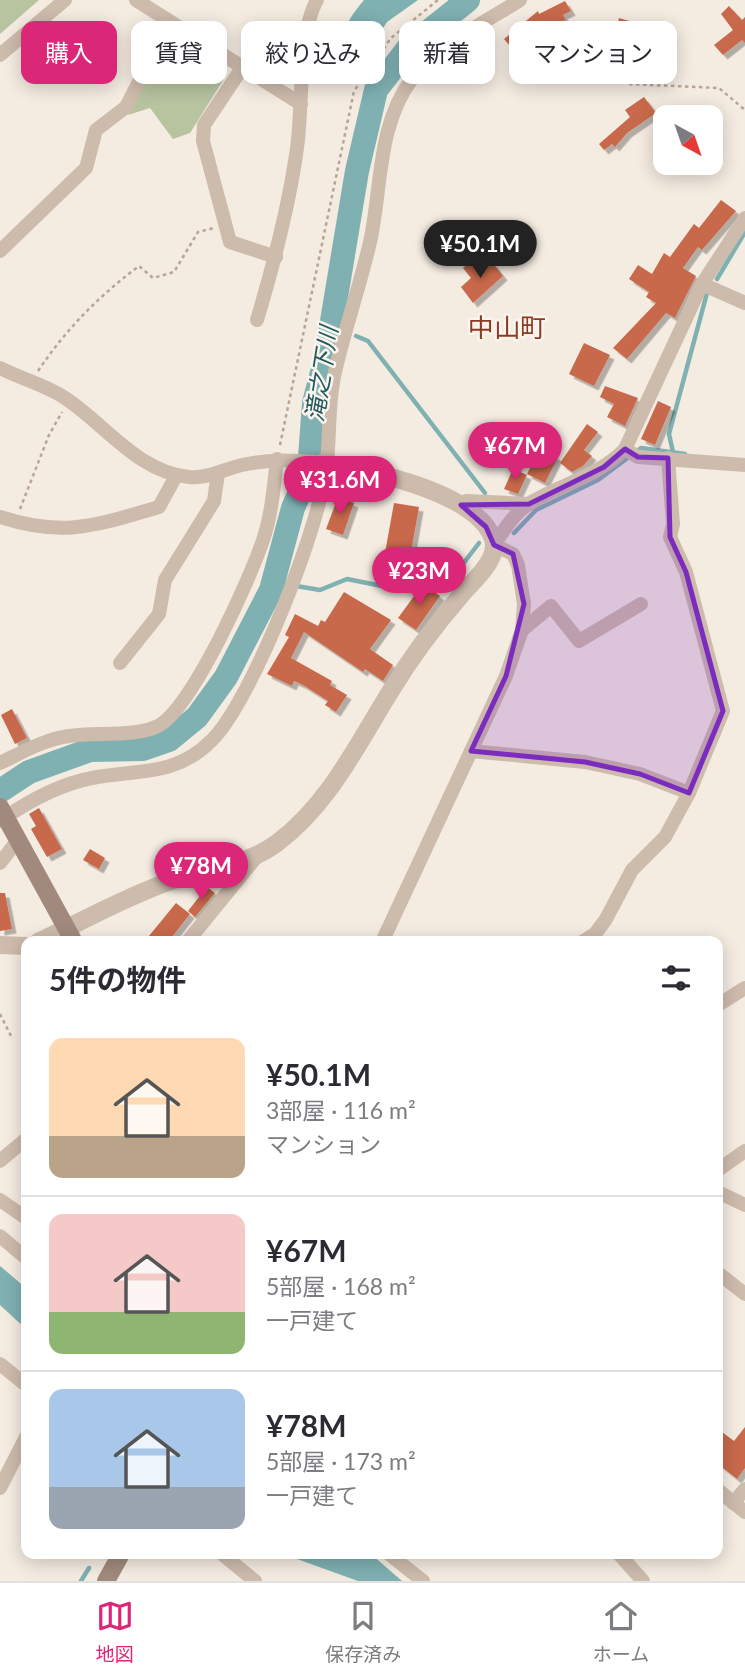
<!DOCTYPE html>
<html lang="ja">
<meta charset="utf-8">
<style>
:root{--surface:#fff;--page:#f2f2f3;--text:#2b2b33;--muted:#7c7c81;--line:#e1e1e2;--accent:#db2777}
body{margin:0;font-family:Lato,"Noto Sans JP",sans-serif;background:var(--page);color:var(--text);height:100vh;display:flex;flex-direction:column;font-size:26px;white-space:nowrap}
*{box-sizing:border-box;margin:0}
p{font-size:23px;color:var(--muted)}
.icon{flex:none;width:38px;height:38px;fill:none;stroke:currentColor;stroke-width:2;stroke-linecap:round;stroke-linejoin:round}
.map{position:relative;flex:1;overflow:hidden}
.sheet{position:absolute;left:21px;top:936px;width:702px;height:623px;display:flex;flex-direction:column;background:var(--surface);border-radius:14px;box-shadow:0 4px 18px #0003}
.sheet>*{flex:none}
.top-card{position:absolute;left:21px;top:21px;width:704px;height:63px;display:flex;gap:14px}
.needle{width:46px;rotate:140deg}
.controls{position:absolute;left:653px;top:105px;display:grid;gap:14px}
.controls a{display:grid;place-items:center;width:70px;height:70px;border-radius:14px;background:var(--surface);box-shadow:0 4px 18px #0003;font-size:35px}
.price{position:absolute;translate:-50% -60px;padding:0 16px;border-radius:24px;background:var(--accent);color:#fff;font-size:23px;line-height:46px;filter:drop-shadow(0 2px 4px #0008)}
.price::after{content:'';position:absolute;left:50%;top:42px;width:21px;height:16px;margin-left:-10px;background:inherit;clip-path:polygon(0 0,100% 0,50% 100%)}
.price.current{background:#222;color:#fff}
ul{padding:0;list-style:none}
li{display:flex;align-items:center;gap:21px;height:175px;padding:0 28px}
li+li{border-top:2px solid var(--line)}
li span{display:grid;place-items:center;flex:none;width:196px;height:140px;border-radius:14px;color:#555}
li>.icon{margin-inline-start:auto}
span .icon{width:84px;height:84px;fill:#fffc;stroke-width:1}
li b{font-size:30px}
h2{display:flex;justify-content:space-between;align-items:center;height:84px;padding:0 28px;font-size:30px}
.chip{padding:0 24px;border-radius:14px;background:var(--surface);box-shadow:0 4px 18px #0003;font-size:24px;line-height:63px}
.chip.current{background:var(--accent);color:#fff}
.tab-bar{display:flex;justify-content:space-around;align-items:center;height:98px;border-top:2px solid var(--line);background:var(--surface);font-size:19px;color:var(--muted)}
.tab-bar a{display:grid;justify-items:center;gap:4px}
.tab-bar .current{color:var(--accent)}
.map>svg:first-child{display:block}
.green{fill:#b8c4a0}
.water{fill:#7fb0b2}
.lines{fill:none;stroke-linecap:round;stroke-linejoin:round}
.stream{stroke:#7fb0b2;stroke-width:4.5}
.river{stroke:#7fb0b2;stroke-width:24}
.building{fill:#c8694b;filter:url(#shadow)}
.path{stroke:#b9a596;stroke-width:2.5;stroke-dasharray:3.5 3.5;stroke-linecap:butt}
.minor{stroke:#cdbbac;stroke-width:14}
.tertiary{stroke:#cdbbac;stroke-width:18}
.secondary{stroke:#a18a7d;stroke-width:18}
.marked{fill:#7b2cbf;fill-opacity:0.2;stroke:#7b2cbf;stroke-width:5;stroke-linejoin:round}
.labels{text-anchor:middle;stroke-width:5;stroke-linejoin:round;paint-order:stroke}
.water-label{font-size:24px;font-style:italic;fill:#1f5a5e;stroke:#fbf5ee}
.quarter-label{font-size:26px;fill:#8c3b22;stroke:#fbf5ee}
</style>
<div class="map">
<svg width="745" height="1581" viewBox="0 0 745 1581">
<defs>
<filter id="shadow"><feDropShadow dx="4.5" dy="4.5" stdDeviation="0" flood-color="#0004"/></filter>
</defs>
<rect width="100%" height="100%" fill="#f4ebe1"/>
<g class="green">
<path d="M 0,0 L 39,0 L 0,34 Z"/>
<path d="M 167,40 L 224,79 L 190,133 L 173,139 L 150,108 L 128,115 Z"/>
</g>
<g class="water">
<path d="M 364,0 L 418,0 L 387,22 L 360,63 C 339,33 342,27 364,0 Z"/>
<path d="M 0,1266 L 26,1288 L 26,1329 L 0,1305 Z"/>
<path d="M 283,1554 L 371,1554 L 402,1581 L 358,1581 Z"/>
</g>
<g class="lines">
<g class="stream">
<path d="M 717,279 L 745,232"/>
<path d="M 331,328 L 335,330"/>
<path d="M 356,336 L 368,341 L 485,493"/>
<path d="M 673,452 L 669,434 L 707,293"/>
<path d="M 514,533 L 536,510 L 598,480 L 641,448 L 685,454"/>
<path d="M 273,582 L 320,590 L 347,579 L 382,586 L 407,574 L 456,573 L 479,543"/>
<path d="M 81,1581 L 89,1568"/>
</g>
<path class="river" d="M 0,791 L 29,772 L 90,750 L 143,749 L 169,740 L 197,717 L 226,677 L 271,590 L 293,508 L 309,471 L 314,403 L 326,357 L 357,171 L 376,90 L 409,47 L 468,0"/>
</g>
<g class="building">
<path d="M 565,1 L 571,11 L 563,15 L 566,20 L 541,32 L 516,53 L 504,39 L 538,11 L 539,14 Z"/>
<path d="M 729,6 L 742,20 L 745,17 L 745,43 L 742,40 L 723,55 L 714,45 L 733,30 L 721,14 Z"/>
<path d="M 619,18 L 640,24 L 623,73 L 610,69 L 617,51 L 611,49 Z"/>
<path d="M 644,97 L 656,113 L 627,133 L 615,147 L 612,144 L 604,150 L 599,144 L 630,117 L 625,110 Z"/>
<path d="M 721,200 L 736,211 L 702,250 L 698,247 L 683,268 L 696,276 L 675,318 L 666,313 L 627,359 L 613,348 L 656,303 L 646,297 L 649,292 L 629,279 L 638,265 L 652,274 L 664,253 L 670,257 L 694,224 L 699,228 Z"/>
<path d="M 473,260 L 481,270 L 492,262 L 503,276 L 473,303 L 461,287 L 471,278 L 463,268 Z"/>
<path d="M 584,343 L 610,355 L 594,386 L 569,374 Z"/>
<path d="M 605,386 L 638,398 L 625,426 L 607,417 L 614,404 L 600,397 Z"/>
<path d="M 658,401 L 671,407 L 655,445 L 641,439 Z"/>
<path d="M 587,424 L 598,432 L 584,450 L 592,456 L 583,466 L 572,472 L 560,463 Z"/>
<path d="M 540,448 L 558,457 L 545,483 L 527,474 Z"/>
<path d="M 513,469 L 527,475 L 518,494 L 504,489 Z"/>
<path d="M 338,497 L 354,503 L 343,535 L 326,529 Z"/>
<path d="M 394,503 L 419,507 L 410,558 L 385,553 Z"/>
<path d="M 423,584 L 440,596 L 416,630 L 398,618 Z"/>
<path d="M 344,592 L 391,620 L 370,649 L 393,665 L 383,681 L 365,669 L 363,672 L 304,632 L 291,658 L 332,681 L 330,685 L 347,695 L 336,712 L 325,705 L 328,701 L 303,685 L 294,681 L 292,686 L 267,674 L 289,637 L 285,635 L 295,614 L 318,626 L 321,620 L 325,622 Z"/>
<path d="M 12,709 L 27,738 L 15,744 L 1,715 Z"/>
<path d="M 39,808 L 62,849 L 47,857 L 31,829 L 36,826 L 29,814 Z"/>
<path d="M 90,849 L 105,858 L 99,869 L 83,860 Z"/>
<path d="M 207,887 L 215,893 L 195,917 L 188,911 Z"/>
<path d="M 0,893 L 5,893 L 12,929 L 0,931 Z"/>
<path d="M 176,903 L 190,914 L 168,942 L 144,942 Z"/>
<path d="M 745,1427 L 745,1468 L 737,1479 L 718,1464 L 718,1429 L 734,1441 Z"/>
</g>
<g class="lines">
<g class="path">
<path d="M 629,84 L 719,88 L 745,110"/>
<path d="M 38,371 C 67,328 98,297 139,266 L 153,278 L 174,272 L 198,232 L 214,228"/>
<path d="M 280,445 L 354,91 L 391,38 L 438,0"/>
<path d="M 20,509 L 49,435 L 62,412"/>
<path d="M 0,1014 L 11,1036"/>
</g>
<g class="minor">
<path d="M 136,0 L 301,104"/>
<path d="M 0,55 L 65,0"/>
<path d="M 242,68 L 204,125 L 203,141 L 230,242 L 276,257"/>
<path d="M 0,251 L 86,168 L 96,130 L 126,107 L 170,22"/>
<path d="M 702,284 L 745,303"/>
<path d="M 257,320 C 274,263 289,207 297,148 C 303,108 298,33 317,0"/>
<path d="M 0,368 C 23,380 47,385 68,400 C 106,426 140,473 189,477 C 208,479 224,469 242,465 C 269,459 294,460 322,463"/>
<path d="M 625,449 L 638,457 L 745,465"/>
<path d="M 461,505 L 466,501 L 529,504"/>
<path d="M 0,517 C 64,538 97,525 159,507 L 176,476"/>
<path d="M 522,630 L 551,606 L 579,641 L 641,604"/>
<path d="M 120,663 L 159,614 L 165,580 L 214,501 L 218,473"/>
<path d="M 471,751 L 585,762 L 640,774 L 689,793"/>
<path d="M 0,763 C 21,753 45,739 69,736 C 94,732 137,737 158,726 C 192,709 252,575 264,537 C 272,512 274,485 277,459"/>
<path d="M 0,821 C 27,802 60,784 92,778 C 137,769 175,777 211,741 C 252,702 323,519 327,462 C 330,432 328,402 335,372 C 345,328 360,286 370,242 C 382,188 377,125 412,79 C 438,45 484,23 520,0"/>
<path d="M 0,863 L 18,840"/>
<path d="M 187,942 L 258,855"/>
<path d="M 382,942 L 506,676 L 522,630 L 524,604 L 518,565 L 513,554 L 494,545 C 504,530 514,513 530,503 C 561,484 599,476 625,449 L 702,284 L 745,218"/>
<path d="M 582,942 L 595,934 L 606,919 L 632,870 L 665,837 L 689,793 L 723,711 L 686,572 L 670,537 L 673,524 L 668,458"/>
<path d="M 718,1005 L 745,988"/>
<path d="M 0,1161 L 26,1139"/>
<path d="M 718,1170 L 745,1151"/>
<path d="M 718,1192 L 745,1205"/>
<path d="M 0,1200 L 26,1218"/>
<path d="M 0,1236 L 26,1258"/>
<path d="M 718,1273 L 745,1294"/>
<path d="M 0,1364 L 26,1385"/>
<path d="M 0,1488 L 26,1437"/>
<path d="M 718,1490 L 745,1512"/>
<path d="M 733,1503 L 745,1489"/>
<path d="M 222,1554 L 255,1581"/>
<path d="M 389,1554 L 423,1581"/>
<path d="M 619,1554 L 643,1581"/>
</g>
<g class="tertiary">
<path d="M 38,942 C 81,922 123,898 168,882 C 204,868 245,867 277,843 C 329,804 357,745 390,692 C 411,657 436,624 462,594 C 474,580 502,557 492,536 C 472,491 366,469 322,463"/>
<path d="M 0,945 L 26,946"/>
</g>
<g class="secondary">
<path d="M 0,807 L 74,942"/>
<path d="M 106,1581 L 121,1554"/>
</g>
</g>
<path class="marked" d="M 625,449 L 638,457 L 668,458 L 670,537 L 686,572 L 723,711 L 689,793 L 640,774 L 585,762 L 471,751 L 506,676 L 524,604 L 513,554 L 494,545 L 486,527 L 461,505 L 529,504 L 604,467 Z"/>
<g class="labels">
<g class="water-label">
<text transform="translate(322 374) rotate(-81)" y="8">滝之下川</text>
</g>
<g class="quarter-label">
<text x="507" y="337">中山町</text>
</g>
</g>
</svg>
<div class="controls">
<a><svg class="needle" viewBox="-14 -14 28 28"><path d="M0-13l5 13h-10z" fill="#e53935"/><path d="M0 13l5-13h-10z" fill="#7c7c81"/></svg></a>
</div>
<b class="price current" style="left:480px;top:280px">¥50.1M</b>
<b class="price" style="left:515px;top:482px">¥67M</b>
<b class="price" style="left:340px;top:516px">¥31.6M</b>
<b class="price" style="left:419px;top:607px">¥23M</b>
<b class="price" style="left:201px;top:902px">¥78M</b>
<div class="top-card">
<a class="chip current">購入</a>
<a class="chip">賃貸</a>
<a class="chip">絞り込み</a>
<a class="chip">新着</a>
<a class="chip">マンション</a>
</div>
<section class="sheet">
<h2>5件の物件<svg class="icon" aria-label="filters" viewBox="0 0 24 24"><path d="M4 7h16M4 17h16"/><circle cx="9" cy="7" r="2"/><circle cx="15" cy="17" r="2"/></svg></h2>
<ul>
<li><span style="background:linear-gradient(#ffd9b3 70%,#b9a48a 0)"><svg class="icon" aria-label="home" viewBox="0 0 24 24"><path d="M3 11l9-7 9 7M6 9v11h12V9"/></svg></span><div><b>¥50.1M</b><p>3部屋 · 116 m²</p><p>マンション</p></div></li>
<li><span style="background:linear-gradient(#f6c9c9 70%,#8fb573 0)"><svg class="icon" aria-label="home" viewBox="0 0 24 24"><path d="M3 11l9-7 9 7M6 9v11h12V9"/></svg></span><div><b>¥67M</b><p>5部屋 · 168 m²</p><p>一戸建て</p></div></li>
<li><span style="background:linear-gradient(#a9c7e8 70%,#9aa5b1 0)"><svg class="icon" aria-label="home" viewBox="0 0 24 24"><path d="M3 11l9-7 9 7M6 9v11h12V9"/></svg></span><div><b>¥78M</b><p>5部屋 · 173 m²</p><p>一戸建て</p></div></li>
</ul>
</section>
</div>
<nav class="tab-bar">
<a class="current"><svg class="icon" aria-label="map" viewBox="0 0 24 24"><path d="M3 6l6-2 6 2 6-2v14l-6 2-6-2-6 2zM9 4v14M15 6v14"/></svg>地図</a>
<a><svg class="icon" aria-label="saved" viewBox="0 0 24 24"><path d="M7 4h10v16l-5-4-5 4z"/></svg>保存済み</a>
<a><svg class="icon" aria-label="home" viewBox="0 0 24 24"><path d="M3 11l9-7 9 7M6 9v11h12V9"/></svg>ホーム</a>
</nav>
